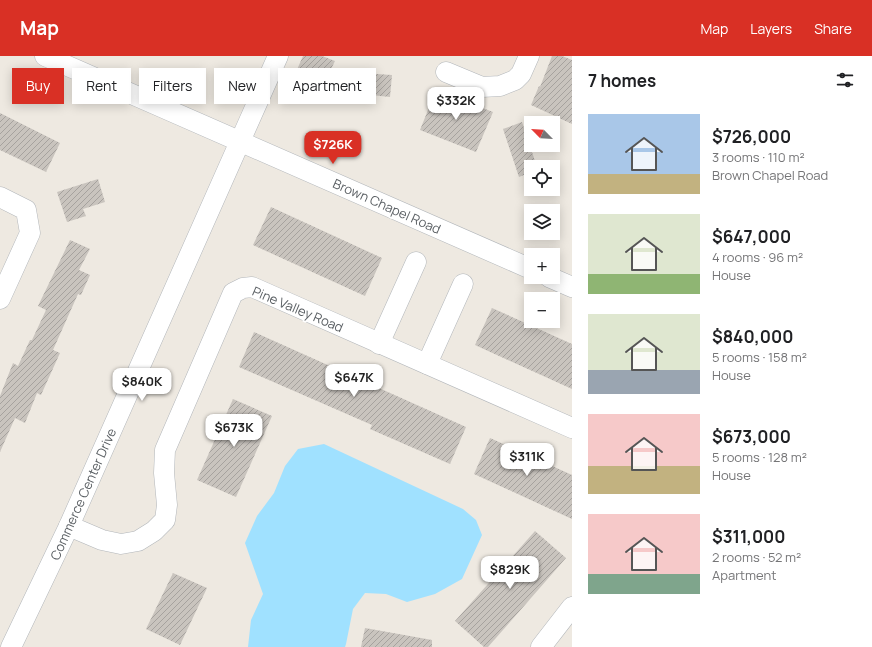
<!DOCTYPE html>
<meta charset="utf-8">
<style>
:root{--surface:#fff;--page:#f6f6f6;--text:#202124;--muted:#757577;--accent:#d93025}
body{margin:0;font-family:Manrope,sans-serif;background:var(--page);color:var(--text);height:100vh;display:flex;flex-direction:column;font-size:15px;white-space:nowrap}
*{box-sizing:border-box;margin:0}
p{font-size:13px;color:var(--muted)}
.icon{flex:none;width:22px;height:22px;fill:none;stroke:currentColor;stroke-width:2;stroke-linecap:round;stroke-linejoin:round}
.map{position:relative;flex:1;overflow:hidden}
.details{display:flex;flex-direction:column;background:var(--surface);width:300px}
.details>*{flex:none}
.banner{position:absolute;left:12px;top:12px;width:380px;height:36px;display:flex;gap:8px}
.needle{width:26px;rotate:294deg}
.controls{position:absolute;left:524px;top:60px;display:grid;gap:8px}
.controls a{display:grid;place-items:center;width:36px;height:36px;border-radius:0px;background:var(--surface);box-shadow:0 2px 10px #0003;font-size:20px}
.price{position:absolute;translate:-50% -34px;padding:0 9px;border-radius:8px;background:#fff;color:#222;font-size:13px;line-height:26px;filter:drop-shadow(0 1px 2px #0008)}
.price::after{content:'';position:absolute;left:50%;top:24px;width:12px;height:9px;margin-left:-6px;background:inherit;clip-path:polygon(0 0,100% 0,50% 100%)}
.price.on{background:var(--accent);color:#fff}
ul{padding:0;list-style:none}
li{display:flex;align-items:center;gap:12px;height:100px;padding:0 16px}
li span{display:grid;place-items:center;flex:none;width:112px;height:80px;border-radius:0px;color:#555}
li>.icon{margin-inline-start:auto}
span .icon{width:48px;height:48px;fill:#fffc;stroke-width:1}
li b{font-size:17px}
h2{display:flex;justify-content:space-between;align-items:center;height:48px;padding:0 16px;font-size:17px}
.pill{padding:0 14px;border-radius:0px;background:var(--surface);box-shadow:0 2px 10px #0003;font-size:14px;line-height:36px}
.pill.on{background:var(--accent);color:#fff}
header{display:flex;align-items:center;gap:24px;box-sizing:border-box;height:56px;padding:0 20px;background:var(--accent);color:#fff}
header strong{font-size:19px}
nav{display:flex;gap:22px;margin-inline-start:auto;font-size:14px}
main{display:flex;flex:1;min-height:0}
.map>svg:first-child{display:block}
.water{fill:#a0e1ff}
.building{fill:url(#building-hatch)}
.lines{fill:none;stroke-linecap:round;stroke-linejoin:round}
.minor-casing{stroke:#b2b6ba;stroke-width:21}
.minor{stroke:#fff;stroke-width:20}
.labels{text-anchor:middle;stroke-width:3.5;stroke-linejoin:round;paint-order:stroke}
.street-label{font-size:13px;fill:#5a5f63;stroke:#fff}
</style>
<header>
<strong>Map</strong>
<nav><a>Map</a><a>Layers</a><a>Share</a></nav>
</header>
<main>
<div class="map">
<svg width="572" height="591" viewBox="0 0 572 591">
<defs>
<pattern id="building-hatch" width="6" height="6" patternUnits="userSpaceOnUse"><rect width="6" height="6" fill="#c9c4be"/><path d="M-1 1l2-2M0 6l6-6M5 7l2-2" fill="none" stroke="#a6a29e"/></pattern>
</defs>
<rect width="100%" height="100%" fill="#eee9e1"/>
<path class="water" d="M 324,388 L 463,453 L 476,464 L 482,479 L 462,523 L 435,538 L 407,546 L 386,538 L 365,537 L 353,553 L 346,588 L 345,591 L 248,591 L 251,564 L 263,538 L 245,487 L 257,460 L 274,437 L 285,410 L 298,393 Z"/>
<g class="building">
<path d="M 303,0 L 322,0 L 335,5 L 330,15 L 392,19 L 390,41 L 371,39 L 370,47 L 355,46 L 356,38 L 318,36 L 292,25 Z"/>
<path d="M 552,0 L 562,0 L 572,4 L 572,68 L 531,49 L 539,30 L 540,31 Z"/>
<path d="M 436,34 L 493,56 L 476,96 L 420,74 Z"/>
<path d="M 0,57 L 60,87 L 46,116 L 0,94 Z"/>
<path d="M 522,66 L 537,111 L 531,111 L 531,116 L 519,121 L 503,73 Z"/>
<path d="M 98,123 L 105,146 L 83,153 L 86,160 L 67,166 L 57,136 Z"/>
<path d="M 271,151 L 382,202 L 365,240 L 253,189 Z"/>
<path d="M 70,184 L 90,193 L 79,214 L 90,219 L 81,239 L 78,238 L 53,294 L 60,297 L 41,339 L 37,337 L 25,367 L 15,362 L 0,396 L 0,340 L 13,307 L 18,310 L 30,284 L 32,284 L 46,254 L 38,250 Z"/>
<path d="M 492,252 L 572,288 L 572,333 L 475,289 Z"/>
<path d="M 254,276 L 466,371 L 450,408 L 370,373 L 372,369 L 239,311 Z"/>
<path d="M 233,343 L 272,360 L 236,441 L 197,424 Z"/>
<path d="M 490,382 L 572,419 L 572,463 L 474,418 Z"/>
<path d="M 535,475 L 566,502 L 488,591 L 484,591 L 455,565 Z"/>
<path d="M 173,517 L 207,532 L 180,589 L 146,573 Z"/>
<path d="M 365,572 L 432,584 L 432,591 L 361,591 Z"/>
</g>
<g class="lines">
<defs>
<g id="minor">
<path d="M 45,0 L 531,213"/>
<path d="M 446,16 L 482,31 L 500,30 L 515,24 L 521,18 L 529,0"/>
<path d="M 0,141 L 26,154 L 30,177 L 0,243"/>
<path d="M 549,221 L 572,231"/>
<path d="M 379,288 L 416,206"/>
<path d="M 427,308 L 463,228"/>
<path d="M 69,470 L 102,484 L 121,488 L 138,485 L 154,475 L 165,464 L 167,449 L 164,417 L 165,394 L 233,237 L 243,232 L 252,231 L 572,372"/>
<path d="M 11,591 L 69,470 L 278,0"/>
<path d="M 541,591 L 572,551"/>
</g>
</defs>
<use href="#minor" class="minor-casing"/>
<use href="#minor" class="minor"/>
</g>
<g class="labels">
<g class="street-label">
<text transform="translate(387 150) rotate(24)" y="5">Brown Chapel Road</text>
<text transform="translate(298 253) rotate(23)" y="5">Pine Valley Road</text>
<text transform="translate(83 438) rotate(-66)" y="5">Commerce Center Drive</text>
</g>
</g>
</svg>
<div class="controls">
<a><svg class="needle" viewBox="-14 -14 28 28"><path d="M0-13l5 13h-10z" fill="#e53935"/><path d="M0 13l5-13h-10z" fill="#757577"/></svg></a>
<a><svg class="icon" aria-label="locate" viewBox="0 0 24 24"><circle cx="12" cy="12" r="6"/><path d="M12 2v4M12 18v4M2 12h4M18 12h4"/></svg></a>
<a><svg class="icon" aria-label="layers" viewBox="0 0 24 24"><path d="M12 4l9 5-9 5-9-5zM3 14l9 5 9-5"/></svg></a>
<a>+</a>
<a>−</a>
</div>
<b class="price" style="left:456px;top:65px">$332K</b>
<b class="price on" style="left:333px;top:109px">$726K</b>
<b class="price" style="left:354px;top:342px">$647K</b>
<b class="price" style="left:142px;top:346px">$840K</b>
<b class="price" style="left:234px;top:392px">$673K</b>
<b class="price" style="left:527px;top:421px">$311K</b>
<b class="price" style="left:510px;top:534px">$829K</b>
<div class="banner">
<a class="pill on">Buy</a>
<a class="pill">Rent</a>
<a class="pill">Filters</a>
<a class="pill">New</a>
<a class="pill">Apartment</a>
</div>
</div>
<section class="details">
<h2>7 homes<svg class="icon" aria-label="filters" viewBox="0 0 24 24"><path d="M4 7h16M4 17h16"/><circle cx="9" cy="7" r="2"/><circle cx="15" cy="17" r="2"/></svg></h2>
<ul>
<li><span style="background:linear-gradient(#a9c7e8 75%,#c2b280 0)"><svg class="icon" aria-label="home" viewBox="0 0 24 24"><path d="M3 11l9-7 9 7M6 9v11h12V9"/></svg></span><div><b>$726,000</b><p>3 rooms · 110 m²</p><p>Brown Chapel Road</p></div></li>
<li><span style="background:linear-gradient(#dfe7d0 75%,#8fb573 0)"><svg class="icon" aria-label="home" viewBox="0 0 24 24"><path d="M3 11l9-7 9 7M6 9v11h12V9"/></svg></span><div><b>$647,000</b><p>4 rooms · 96 m²</p><p>House</p></div></li>
<li><span style="background:linear-gradient(#dfe7d0 70%,#9aa5b1 0)"><svg class="icon" aria-label="home" viewBox="0 0 24 24"><path d="M3 11l9-7 9 7M6 9v11h12V9"/></svg></span><div><b>$840,000</b><p>5 rooms · 158 m²</p><p>House</p></div></li>
<li><span style="background:linear-gradient(#f6c9c9 65%,#c2b280 0)"><svg class="icon" aria-label="home" viewBox="0 0 24 24"><path d="M3 11l9-7 9 7M6 9v11h12V9"/></svg></span><div><b>$673,000</b><p>5 rooms · 128 m²</p><p>House</p></div></li>
<li><span style="background:linear-gradient(#f6c9c9 75%,#7fa58c 0)"><svg class="icon" aria-label="home" viewBox="0 0 24 24"><path d="M3 11l9-7 9 7M6 9v11h12V9"/></svg></span><div><b>$311,000</b><p>2 rooms · 52 m²</p><p>Apartment</p></div></li>
</ul>
</section>
</main>
